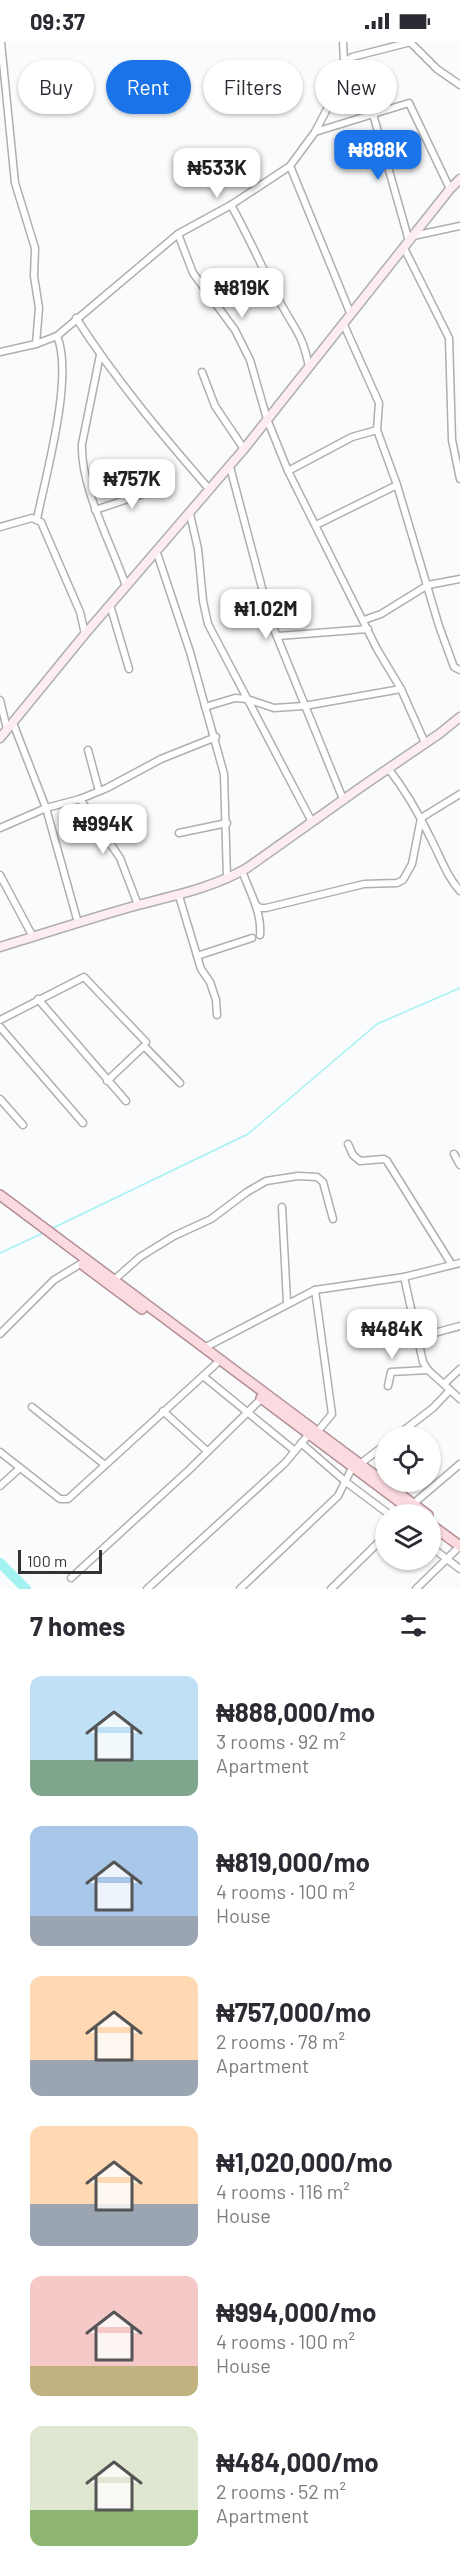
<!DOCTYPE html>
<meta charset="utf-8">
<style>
:root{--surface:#fff;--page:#f2f2f3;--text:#2b2b33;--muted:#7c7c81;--accent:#1a73e8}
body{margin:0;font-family:Barlow,sans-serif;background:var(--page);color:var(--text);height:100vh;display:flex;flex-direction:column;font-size:22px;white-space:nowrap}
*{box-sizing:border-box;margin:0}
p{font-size:20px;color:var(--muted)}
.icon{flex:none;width:33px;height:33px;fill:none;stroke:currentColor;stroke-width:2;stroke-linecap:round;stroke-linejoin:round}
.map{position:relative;height:1547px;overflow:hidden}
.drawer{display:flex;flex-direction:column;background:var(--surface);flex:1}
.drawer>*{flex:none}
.top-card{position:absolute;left:18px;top:18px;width:424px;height:54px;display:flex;gap:12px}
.fabs{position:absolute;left:375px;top:1384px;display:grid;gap:12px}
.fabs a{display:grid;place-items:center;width:66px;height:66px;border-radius:50%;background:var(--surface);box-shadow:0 2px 4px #0004;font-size:30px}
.scale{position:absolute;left:18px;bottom:15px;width:84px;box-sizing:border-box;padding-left:6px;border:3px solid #313232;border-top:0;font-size:16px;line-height:21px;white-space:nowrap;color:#313232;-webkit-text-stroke:4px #fff;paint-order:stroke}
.price{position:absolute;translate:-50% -51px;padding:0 14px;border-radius:12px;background:#fff;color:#222;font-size:20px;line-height:39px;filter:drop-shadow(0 2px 3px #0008)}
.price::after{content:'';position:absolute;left:50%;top:36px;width:18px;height:14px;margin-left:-9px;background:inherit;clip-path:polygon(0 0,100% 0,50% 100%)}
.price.active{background:var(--accent);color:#fff}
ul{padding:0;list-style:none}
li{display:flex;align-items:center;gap:18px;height:150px;padding:0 30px}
li span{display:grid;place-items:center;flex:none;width:168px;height:120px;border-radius:12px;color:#555}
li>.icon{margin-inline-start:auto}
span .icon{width:72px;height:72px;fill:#fffc;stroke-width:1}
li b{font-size:26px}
h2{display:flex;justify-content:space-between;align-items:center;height:72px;padding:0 30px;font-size:26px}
.chip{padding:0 21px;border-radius:27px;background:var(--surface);box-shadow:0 2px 4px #0004;font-size:21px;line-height:54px}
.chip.active{background:var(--accent);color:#fff}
.status{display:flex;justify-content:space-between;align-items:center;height:42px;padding:0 30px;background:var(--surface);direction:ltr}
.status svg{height:16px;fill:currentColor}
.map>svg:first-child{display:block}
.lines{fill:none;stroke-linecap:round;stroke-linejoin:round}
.stream{stroke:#a3f2f2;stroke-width:1.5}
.river{stroke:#a3f2f2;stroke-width:10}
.street-casing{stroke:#afafb1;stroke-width:9}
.secondary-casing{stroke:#afafb1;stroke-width:11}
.primary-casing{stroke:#b39096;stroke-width:12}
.street{stroke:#fff;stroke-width:6}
.secondary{stroke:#fdedf0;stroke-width:8}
.primary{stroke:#fbdae0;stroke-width:9}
</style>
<div class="status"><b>09:37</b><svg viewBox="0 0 49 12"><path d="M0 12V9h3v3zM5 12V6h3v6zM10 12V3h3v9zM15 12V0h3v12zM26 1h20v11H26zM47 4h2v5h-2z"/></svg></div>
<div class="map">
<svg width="460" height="1547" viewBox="0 0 460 1547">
<rect width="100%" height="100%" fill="#fafbfc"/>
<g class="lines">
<g class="stream">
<path d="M 53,1186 L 248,1092 L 377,982 L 460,946"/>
<path d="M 0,1211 L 43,1191"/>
</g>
<path class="river" d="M 0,1521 L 26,1547"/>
<defs>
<g id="street">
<path d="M 1,0 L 15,141 L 35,206 L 34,234 L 39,266 L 36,302"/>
<path d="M 343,0 L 344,20"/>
<path d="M 411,1 L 437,27 L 460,43"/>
<path d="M 373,72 L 409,199"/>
<path d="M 315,90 L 409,61 L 450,147"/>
<path d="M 290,124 L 351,273"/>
<path d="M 231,163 C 249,195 264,230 281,262 C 296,289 303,294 309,325"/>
<path d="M 178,192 L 193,231 L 235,288 L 250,318 L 267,377 L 288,429 L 377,607 L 401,647 L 425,701"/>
<path d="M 413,194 L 460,184"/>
<path d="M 404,206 L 449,296 L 452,398 L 460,437"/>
<path d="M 76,276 C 116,338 162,393 210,448"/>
<path d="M 344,283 L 379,361 L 377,388 L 397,443 L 439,584 L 454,625 L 460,628"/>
<path d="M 0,310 L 36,302 L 57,294 L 178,192 L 231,163 L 290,124 L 315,90 L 327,67 L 338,29 L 344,20 L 352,15 L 411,0"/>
<path d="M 100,313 L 82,402 C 80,445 112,503 126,544"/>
<path d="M 202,330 L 215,364 L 244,407"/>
<path d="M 230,425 L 271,580 L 343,757"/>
<path d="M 288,429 L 352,395 L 377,388"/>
<path d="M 95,468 L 161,446"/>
<path d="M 190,472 L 198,507 L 203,559 L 208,582 L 312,780"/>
<path d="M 37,477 C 46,432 74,334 57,294"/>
<path d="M 316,483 L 397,443"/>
<path d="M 0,485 L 32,476 L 41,480 L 80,570 L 85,592"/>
<path d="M 157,511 L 190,610 L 224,732 L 227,837"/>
<path d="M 110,563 L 129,627"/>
<path d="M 364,578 L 381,572 L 428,543 L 460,537"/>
<path d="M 278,594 L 368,587"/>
<path d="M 0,658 L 7,687"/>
<path d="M 205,665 L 235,656 L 247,657 L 274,666 L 304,664 L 401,647"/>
<path d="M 13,681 L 46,766 L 78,881"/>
<path d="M 88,708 L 99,749"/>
<path d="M 388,726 C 405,748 418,770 430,795 C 440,814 446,833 460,849"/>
<path d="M 80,757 L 120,816 L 138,863"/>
<path d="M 0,786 L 46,766 L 80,757 L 107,746 L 161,717 L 216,695"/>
<path d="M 179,791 L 227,781"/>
<path d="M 242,829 C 250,850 262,871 260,893"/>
<path d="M 0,833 L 33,895"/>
<path d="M 179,854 L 201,927 L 210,940 L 216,958 L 217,973"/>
<path d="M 256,863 L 260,866 L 266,866 L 364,842 L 397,841 L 403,838 L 412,822 L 421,776 L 460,752"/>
<path d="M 197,914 L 252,896"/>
<path d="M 38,957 L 126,1059"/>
<path d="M 0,978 L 84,935 L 146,1000"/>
<path d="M 0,985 L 83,1081"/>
<path d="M 107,1039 L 144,1004 L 180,1041"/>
<path d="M 0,1057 L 23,1083"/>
<path d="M 348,1102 L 353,1113 L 360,1119 L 384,1117 L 387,1119 L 452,1223"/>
<path d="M 454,1112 L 460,1123"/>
<path d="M 282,1165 L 287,1260"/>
<path d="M 404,1235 L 423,1320 L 428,1328 L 460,1357"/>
<path d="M 114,1238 L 140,1215 L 174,1194 L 211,1177 L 247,1150 L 266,1139 L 298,1134 L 317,1135 L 323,1140 L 333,1177"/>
<path d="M 315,1248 L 332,1372 L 318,1389"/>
<path d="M 0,1292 L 54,1238 L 82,1221"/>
<path d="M 416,1296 L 460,1284"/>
<path d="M 204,1306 L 315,1248 L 404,1235 L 460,1221"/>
<path d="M 203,1334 L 295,1409"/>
<path d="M 444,1342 L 460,1327"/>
<path d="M 388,1344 L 391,1330 L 428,1328"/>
<path d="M 32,1365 L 105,1423"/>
<path d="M 163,1369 L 207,1409"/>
<path d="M 395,1395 L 433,1366 L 450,1348"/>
<path d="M 301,1401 L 346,1440 L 390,1473"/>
<path d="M 0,1410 L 60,1457 L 68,1457 L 216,1322"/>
<path d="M 360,1422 L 386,1402"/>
<path d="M 0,1444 L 20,1426"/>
<path d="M 413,1462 L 460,1422"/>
<path d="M 408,1473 L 413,1469"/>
<path d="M 430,1504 L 460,1527"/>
<path d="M 71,1536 L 190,1427 L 262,1356"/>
<path d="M 147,1547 L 285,1421 L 309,1392"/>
<path d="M 240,1547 L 338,1454 L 352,1426"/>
<path d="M 331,1547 L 386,1493"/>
<path d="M 416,1547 L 460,1504"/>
</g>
<g id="secondary">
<path d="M 0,696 L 85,592 L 244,407 L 450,147 L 460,137"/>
<path d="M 0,905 C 46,891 91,876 138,863 C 176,853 212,846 247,826 L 364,743 L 439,692 L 460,675"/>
</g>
<g id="primary">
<path d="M 0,1153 L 428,1473"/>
<path d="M 83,1223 L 142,1267"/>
<path d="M 261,1356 L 401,1461"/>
<path d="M 430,1482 L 460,1504"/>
</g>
</defs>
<use href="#street" class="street-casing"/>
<use href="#secondary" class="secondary-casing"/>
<use href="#primary" class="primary-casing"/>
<use href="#street" class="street"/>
<use href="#secondary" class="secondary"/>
<use href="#primary" class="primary"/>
</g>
</svg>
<div class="fabs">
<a><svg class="icon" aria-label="locate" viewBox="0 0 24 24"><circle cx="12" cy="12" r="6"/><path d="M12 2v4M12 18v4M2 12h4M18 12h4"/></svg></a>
<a><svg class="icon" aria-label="layers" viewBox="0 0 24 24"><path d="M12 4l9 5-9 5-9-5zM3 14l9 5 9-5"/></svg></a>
</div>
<div class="scale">100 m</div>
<b class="price active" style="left:378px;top:139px">₦888K</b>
<b class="price" style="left:217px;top:157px">₦533K</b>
<b class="price" style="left:242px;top:277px">₦819K</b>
<b class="price" style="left:132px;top:468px">₦757K</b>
<b class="price" style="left:266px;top:598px">₦1.02M</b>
<b class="price" style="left:103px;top:813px">₦994K</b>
<b class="price" style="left:392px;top:1318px">₦484K</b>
<div class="top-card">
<a class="chip">Buy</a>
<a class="chip active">Rent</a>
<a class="chip">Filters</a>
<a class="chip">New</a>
</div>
</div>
<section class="drawer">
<h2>7 homes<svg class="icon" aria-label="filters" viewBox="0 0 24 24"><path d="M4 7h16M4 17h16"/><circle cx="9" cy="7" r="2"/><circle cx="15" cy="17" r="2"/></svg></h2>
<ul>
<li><span style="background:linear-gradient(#bfe0f5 70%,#7fa58c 0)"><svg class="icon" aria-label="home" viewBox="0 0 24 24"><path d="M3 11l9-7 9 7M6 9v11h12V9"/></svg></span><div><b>₦888,000/mo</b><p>3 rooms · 92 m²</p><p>Apartment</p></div></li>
<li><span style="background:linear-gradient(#a9c7e8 75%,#9aa5b1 0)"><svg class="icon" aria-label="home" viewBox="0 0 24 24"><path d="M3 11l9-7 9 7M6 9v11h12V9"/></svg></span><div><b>₦819,000/mo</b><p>4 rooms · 100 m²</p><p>House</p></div></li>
<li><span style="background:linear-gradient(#ffd9b3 70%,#9aa5b1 0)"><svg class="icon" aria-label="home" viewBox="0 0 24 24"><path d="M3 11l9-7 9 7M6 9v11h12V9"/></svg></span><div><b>₦757,000/mo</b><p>2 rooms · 78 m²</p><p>Apartment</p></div></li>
<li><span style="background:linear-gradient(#ffd9b3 65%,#9aa5b1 0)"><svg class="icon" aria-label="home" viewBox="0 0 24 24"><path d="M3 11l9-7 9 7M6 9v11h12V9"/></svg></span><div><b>₦1,020,000/mo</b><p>4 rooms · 116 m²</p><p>House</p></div></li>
<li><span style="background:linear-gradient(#f6c9c9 75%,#c2b280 0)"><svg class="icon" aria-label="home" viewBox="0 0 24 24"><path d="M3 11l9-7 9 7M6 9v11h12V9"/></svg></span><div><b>₦994,000/mo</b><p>4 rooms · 100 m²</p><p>House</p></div></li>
<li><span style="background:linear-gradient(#dfe7d0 70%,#8fb573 0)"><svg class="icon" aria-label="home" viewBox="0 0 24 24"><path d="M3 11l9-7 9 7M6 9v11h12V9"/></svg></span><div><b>₦484,000/mo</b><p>2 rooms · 52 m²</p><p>Apartment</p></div></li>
</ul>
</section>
